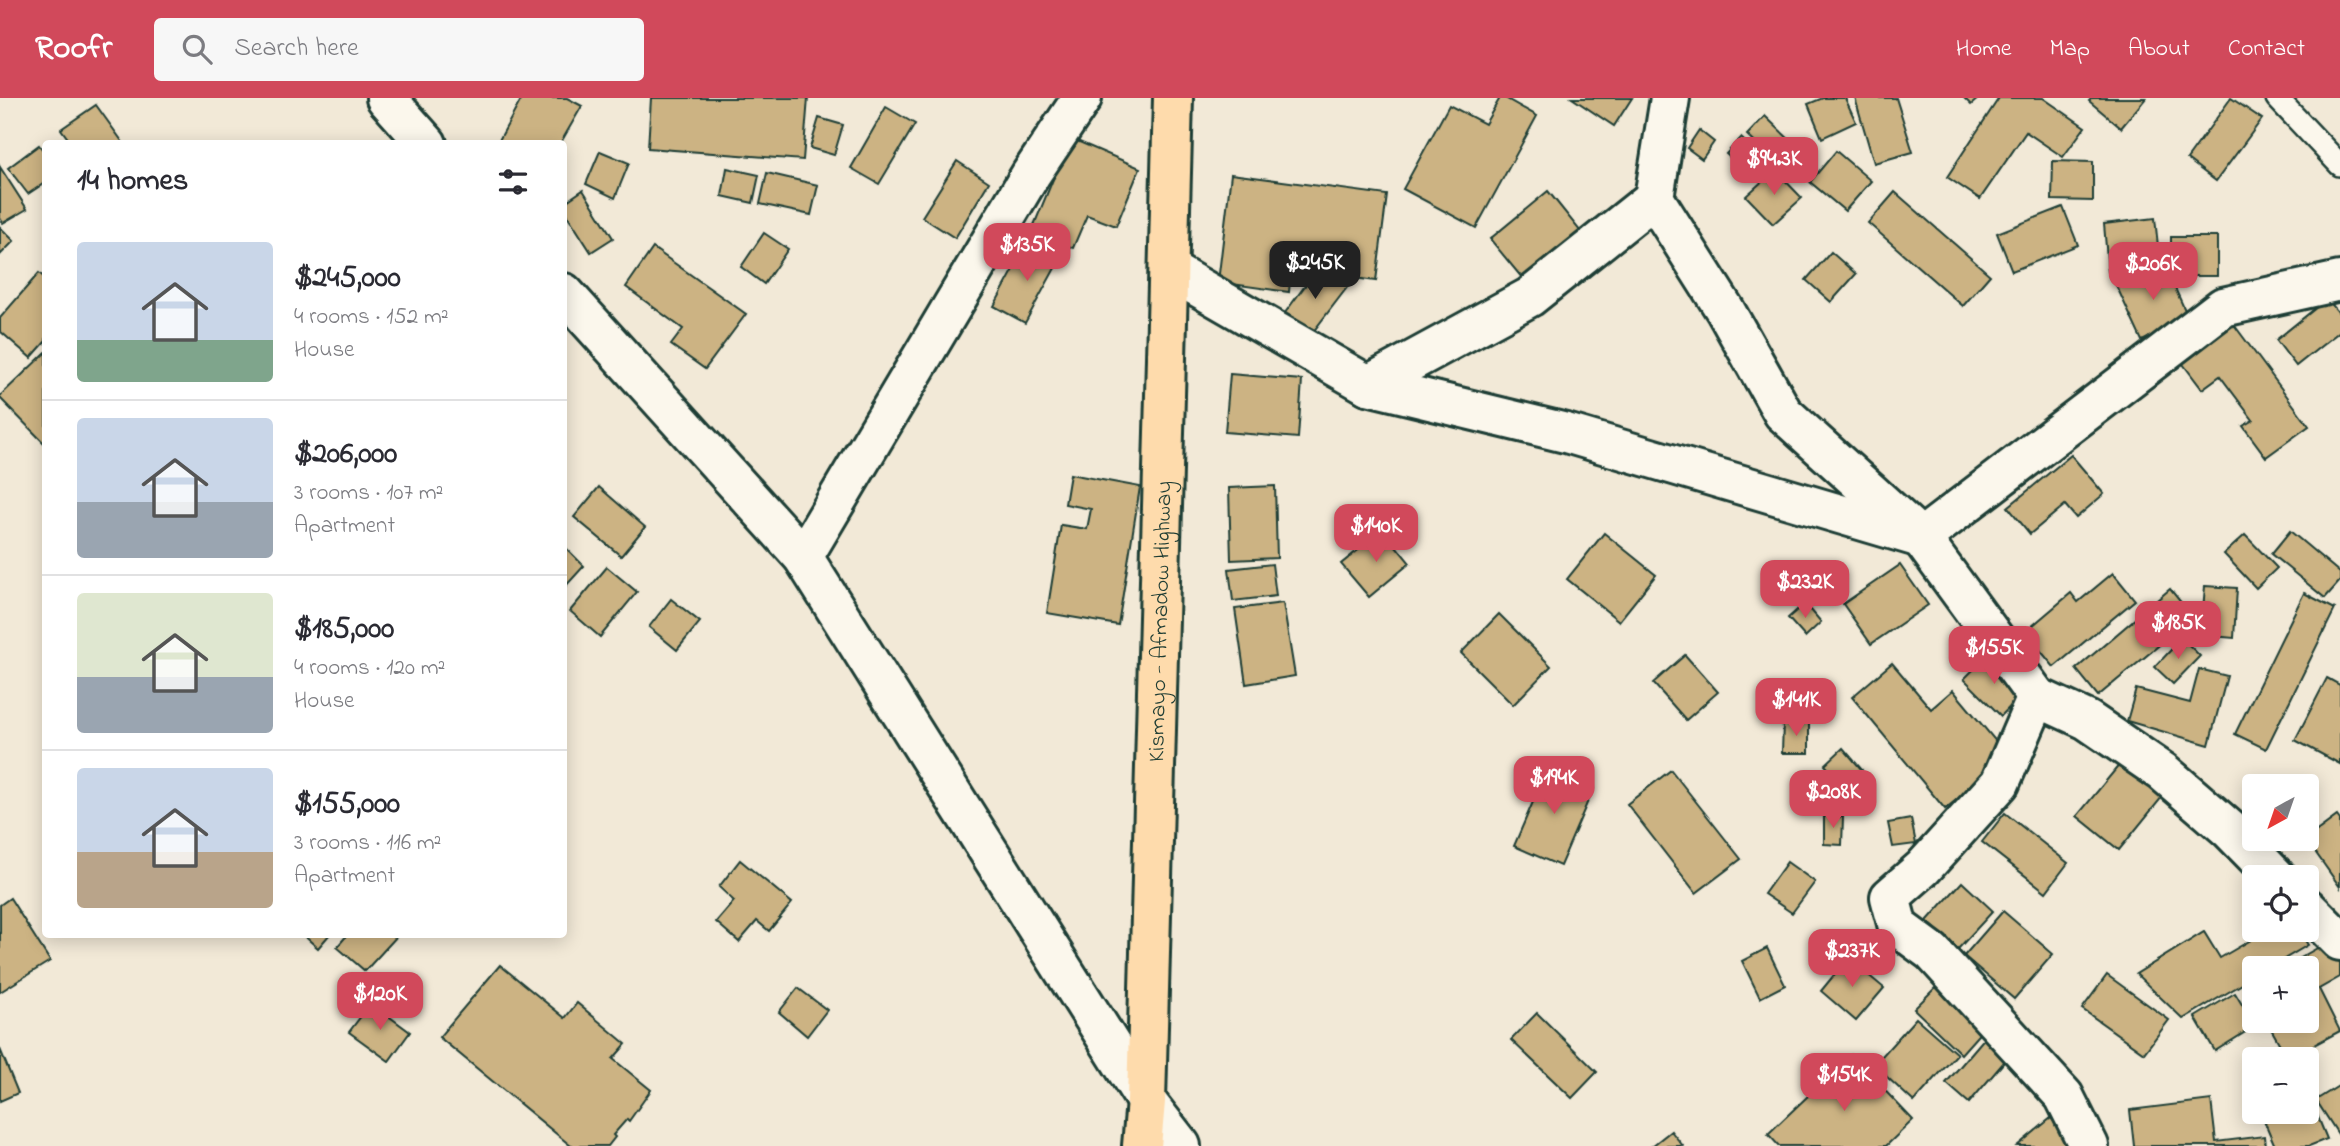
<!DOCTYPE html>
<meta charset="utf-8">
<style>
:root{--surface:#fff;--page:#f7f7f7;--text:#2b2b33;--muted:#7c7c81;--line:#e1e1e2;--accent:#d1495b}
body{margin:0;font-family:"Indie Flower",sans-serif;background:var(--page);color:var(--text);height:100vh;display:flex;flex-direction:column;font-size:26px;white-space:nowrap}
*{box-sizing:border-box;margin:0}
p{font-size:23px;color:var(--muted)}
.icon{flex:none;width:38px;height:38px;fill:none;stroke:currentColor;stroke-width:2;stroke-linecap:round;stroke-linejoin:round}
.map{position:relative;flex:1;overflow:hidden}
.panel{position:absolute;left:42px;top:42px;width:525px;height:798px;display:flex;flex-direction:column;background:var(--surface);border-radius:7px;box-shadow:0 4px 18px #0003}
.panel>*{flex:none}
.needle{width:46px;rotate:220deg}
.tools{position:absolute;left:2242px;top:676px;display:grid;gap:14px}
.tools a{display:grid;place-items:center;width:77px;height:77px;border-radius:7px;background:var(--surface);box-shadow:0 4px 18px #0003;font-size:35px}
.price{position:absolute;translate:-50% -60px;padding:0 16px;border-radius:14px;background:var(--accent);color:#fff;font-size:23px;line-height:46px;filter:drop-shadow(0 2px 4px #0008)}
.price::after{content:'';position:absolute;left:50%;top:42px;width:21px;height:16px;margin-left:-10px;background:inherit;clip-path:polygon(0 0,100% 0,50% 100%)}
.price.current{background:#222;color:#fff}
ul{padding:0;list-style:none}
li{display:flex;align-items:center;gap:21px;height:175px;padding:0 35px}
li+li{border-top:2px solid var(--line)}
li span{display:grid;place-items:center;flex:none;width:196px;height:140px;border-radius:7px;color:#555}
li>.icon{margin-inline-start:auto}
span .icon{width:84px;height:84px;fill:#fffc;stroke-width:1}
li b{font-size:30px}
h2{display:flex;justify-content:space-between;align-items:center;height:84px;padding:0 35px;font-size:30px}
header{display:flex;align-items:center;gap:42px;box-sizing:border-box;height:98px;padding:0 35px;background:var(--accent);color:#fff}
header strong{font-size:33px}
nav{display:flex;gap:38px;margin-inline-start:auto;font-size:24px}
.search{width:490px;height:63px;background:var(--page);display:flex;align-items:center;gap:18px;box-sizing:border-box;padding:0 24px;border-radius:7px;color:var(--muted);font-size:26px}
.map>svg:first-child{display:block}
.building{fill:#ccb383;stroke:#1f3d34;stroke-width:2}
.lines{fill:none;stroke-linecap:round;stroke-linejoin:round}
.service-casing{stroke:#1f3d34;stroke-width:26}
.minor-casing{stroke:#1f3d34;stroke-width:44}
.tertiary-casing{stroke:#1f3d34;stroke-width:44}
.primary-casing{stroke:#1f3d34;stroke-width:44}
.service{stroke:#fbf7ec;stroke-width:21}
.minor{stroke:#fbf7ec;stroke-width:38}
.tertiary{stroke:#fbf7ec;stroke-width:38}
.primary{stroke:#fedbac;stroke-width:38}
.labels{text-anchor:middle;stroke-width:5;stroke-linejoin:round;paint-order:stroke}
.street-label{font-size:23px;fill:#1f3d34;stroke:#fbf7ec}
</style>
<header>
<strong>Roofr</strong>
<div class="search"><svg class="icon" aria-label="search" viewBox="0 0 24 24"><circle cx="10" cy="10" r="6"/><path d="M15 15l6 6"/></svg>Search here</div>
<nav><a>Home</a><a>Map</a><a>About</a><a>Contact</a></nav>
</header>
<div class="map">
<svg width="2340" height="1048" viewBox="0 0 2340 1048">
<rect width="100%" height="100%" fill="#f2e9d7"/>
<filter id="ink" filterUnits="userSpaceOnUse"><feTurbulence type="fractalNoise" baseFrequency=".0143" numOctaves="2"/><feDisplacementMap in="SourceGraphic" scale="14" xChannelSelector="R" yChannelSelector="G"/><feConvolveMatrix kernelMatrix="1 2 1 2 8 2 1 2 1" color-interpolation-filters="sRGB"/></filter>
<g filter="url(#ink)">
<g class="building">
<path d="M 522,0 L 567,0 L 582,8 L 560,46 L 497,46 Z"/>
<path d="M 651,0 L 808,0 L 803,62 L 648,50 Z"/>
<path d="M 1500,0 L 1505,0 L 1537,18 L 1476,130 L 1403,91 L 1449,7 L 1485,26 Z"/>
<path d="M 1572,0 L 1632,0 L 1614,28 Z"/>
<path d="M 1823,0 L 1845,0 L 1856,24 L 1822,40 L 1808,6 Z"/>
<path d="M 1855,0 L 1896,0 L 1913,54 L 1874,65 Z"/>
<path d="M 1964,0 L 1979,0 L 1971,7 Z"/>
<path d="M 1999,0 L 2043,0 L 2085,29 L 2063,59 L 2026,34 L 1980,101 L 1947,79 Z"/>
<path d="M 2092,0 L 2146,0 L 2121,30 L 2089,3 Z"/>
<path d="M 2231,0 L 2262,21 L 2216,83 L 2187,61 Z"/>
<path d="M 96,7 L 124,46 L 72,46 L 61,31 Z"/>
<path d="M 886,9 L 915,26 L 879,86 L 851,70 Z"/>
<path d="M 1765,18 L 1794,46 L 1776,65 L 1747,37 Z"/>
<path d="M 819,20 L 843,27 L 834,57 L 810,50 Z"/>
<path d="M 1699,32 L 1714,44 L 1702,61 L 1687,50 Z"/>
<path d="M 1070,40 L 1140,70 L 1116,128 L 1087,117 L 1073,150 L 1032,132 Z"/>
<path d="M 1741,40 L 1767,64 L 1753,80 L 1726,56 Z"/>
<path d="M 39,47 L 46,56 L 46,84 L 28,96 L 8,70 Z"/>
<path d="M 600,53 L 629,65 L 615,100 L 586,86 Z"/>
<path d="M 1836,53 L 1871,83 L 1845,113 L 1810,84 Z"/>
<path d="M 957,63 L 989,84 L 955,140 L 922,119 Z"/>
<path d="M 2053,63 L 2093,64 L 2093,103 L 2052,102 Z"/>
<path d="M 0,69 L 27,111 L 3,125 L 0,120 Z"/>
<path d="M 727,70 L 759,77 L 753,105 L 722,98 Z"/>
<path d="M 1775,72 L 1802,100 L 1773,126 L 1746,98 Z"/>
<path d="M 767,75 L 818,87 L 811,117 L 760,106 Z"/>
<path d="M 1231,76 L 1387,97 L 1376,183 L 1291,171 L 1289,194 L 1218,184 Z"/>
<path d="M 583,92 L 613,140 L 591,154 L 564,112 L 564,105 Z"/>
<path d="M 1548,93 L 1581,134 L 1523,181 L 1490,141 Z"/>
<path d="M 1895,94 L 1990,177 L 1963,208 L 1868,125 Z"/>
<path d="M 2063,109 L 2078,147 L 2012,173 L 1997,135 Z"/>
<path d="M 2155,120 L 2160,167 L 2108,173 L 2104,126 Z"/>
<path d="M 0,129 L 14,143 L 0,157 Z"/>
<path d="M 764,135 L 788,151 L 764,186 L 741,169 Z"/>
<rect x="2171" y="139" width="46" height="39"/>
<path d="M 1029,144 L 1060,161 L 1025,225 L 994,208 Z"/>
<path d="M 653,150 L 746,216 L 705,271 L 671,247 L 683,231 L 626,189 Z"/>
<path d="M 1831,154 L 1856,176 L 1831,204 L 1806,182 Z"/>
<path d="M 1324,162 L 1352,183 L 1306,243 L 1279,223 Z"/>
<path d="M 2164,166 L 2189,221 L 2142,243 L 2116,187 Z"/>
<path d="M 39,175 L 46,181 L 46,243 L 31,260 L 0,233 L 0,220 Z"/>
<path d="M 2327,201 L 2340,216 L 2340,233 L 2296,268 L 2276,242 Z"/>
<path d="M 2232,224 L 2309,328 L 2266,359 L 2243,328 L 2253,322 L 2220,278 L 2202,291 L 2180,262 Z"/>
<path d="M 46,254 L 46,347 L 0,300 L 0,298 Z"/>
<path d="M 1230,276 L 1302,282 L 1298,340 L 1225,334 Z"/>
<path d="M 2071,357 L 2104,396 L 2076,420 L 2065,407 L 2030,436 L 2008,409 Z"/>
<path d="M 1070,376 L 1140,389 L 1118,527 L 1047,515 L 1061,427 L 1087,431 L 1091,411 L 1065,406 Z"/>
<path d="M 1275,388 L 1277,460 L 1231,462 L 1229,390 Z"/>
<path d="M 599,389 L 645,429 L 621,458 L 574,419 Z"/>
<path d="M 1383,432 L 1410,465 L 1369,499 L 1341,466 Z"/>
<path d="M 2290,433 L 2340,475 L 2340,483 L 2325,500 L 2271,456 Z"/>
<path d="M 1604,435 L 1656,477 L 1619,523 L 1567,481 Z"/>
<path d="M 2245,437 L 2277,470 L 2256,490 L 2224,456 Z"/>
<path d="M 564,448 L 584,468 L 564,490 Z"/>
<path d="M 1272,466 L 1276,498 L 1233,503 L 1229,471 Z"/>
<path d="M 1900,467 L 1928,507 L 1871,546 L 1843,506 Z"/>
<path d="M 607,469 L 637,494 L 600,539 L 570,513 Z"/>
<path d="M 2113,475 L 2135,502 L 2054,569 L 2025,534 L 2071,495 L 2078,504 Z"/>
<path d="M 2205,488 L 2237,490 L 2234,540 L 2201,537 Z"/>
<path d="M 2170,491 L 2193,519 L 2098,598 L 2076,571 Z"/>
<path d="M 2304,495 L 2335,511 L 2266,651 L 2235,636 Z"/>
<path d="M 671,501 L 700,524 L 677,552 L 649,529 Z"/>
<path d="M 1283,505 L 1295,578 L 1246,586 L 1235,511 Z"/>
<path d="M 1805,505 L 1821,524 L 1805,539 L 1788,520 Z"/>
<path d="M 1499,516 L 1551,568 L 1513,607 L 1461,555 Z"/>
<path d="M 2182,540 L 2200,558 L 2173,586 L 2155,569 Z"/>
<path d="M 1685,557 L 1718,594 L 1686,622 L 1653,585 Z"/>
<path d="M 1987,558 L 2023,595 L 2001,618 L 1964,581 Z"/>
<path d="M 1892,565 L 1931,611 L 1953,592 L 2009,659 L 1945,711 L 1852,599 Z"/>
<path d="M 2199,571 L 2227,578 L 2209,647 L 2127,623 L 2136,591 L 2190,605 Z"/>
<path d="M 2327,580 L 2340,587 L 2340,666 L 2295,642 Z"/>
<path d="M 1783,625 L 1809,625 L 1809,655 L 1782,655 Z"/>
<path d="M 1843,650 L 1862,672 L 1844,688 L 1825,667 Z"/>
<path d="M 2125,660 L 2167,693 L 2119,752 L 2077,718 Z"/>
<path d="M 1548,669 L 1594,689 L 1560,768 L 1514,748 Z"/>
<path d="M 1671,672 L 1741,761 L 1696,795 L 1627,706 Z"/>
<path d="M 2005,715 L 2068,765 L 2046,794 L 1982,744 Z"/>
<path d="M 1824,718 L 1843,719 L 1842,747 L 1824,746 Z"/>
<path d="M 2337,718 L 2340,722 L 2340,789 L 2306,741 Z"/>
<path d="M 1911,721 L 1916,746 L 1893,749 L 1888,725 Z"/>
<path d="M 740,762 L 792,805 L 769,833 L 757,823 L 739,844 L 716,824 L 734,803 L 719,789 Z"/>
<path d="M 1787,764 L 1815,784 L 1792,815 L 1764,796 Z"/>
<path d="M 1962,784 L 1993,813 L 1958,851 L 1927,823 Z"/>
<path d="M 10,800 L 50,863 L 0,894 L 0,807 Z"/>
<path d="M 2003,813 L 2053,856 L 2014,901 L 1964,858 Z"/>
<path d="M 2270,831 L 2298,831 L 2308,847 L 2269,870 L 2254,870 L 2254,879 L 2183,921 L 2136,876 L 2204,834 L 2220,860 Z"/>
<path d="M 302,836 L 330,836 L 318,850 Z"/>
<path d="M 348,836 L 399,836 L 365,873 L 337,849 Z"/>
<path d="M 2328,844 L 2340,865 L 2340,879 L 2319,891 L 2340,933 L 2288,961 L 2266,922 L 2306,922 L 2306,870 L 2282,870 Z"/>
<path d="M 1767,850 L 1785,887 L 1760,900 L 1742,863 Z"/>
<path d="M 1848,860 L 1884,890 L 1856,923 L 1821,893 Z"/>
<path d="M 500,867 L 565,920 L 577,905 L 626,946 L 613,961 L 651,992 L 629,1023 L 627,1021 L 613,1037 L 615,1039 L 608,1048 L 571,1048 L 439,939 Z"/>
<path d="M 2107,877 L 2169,922 L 2144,955 L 2082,911 Z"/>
<path d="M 1940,885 L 1985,929 L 1961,956 L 1914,911 Z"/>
<path d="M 2254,885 L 2254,901 L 2248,889 Z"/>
<path d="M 798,890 L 827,912 L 807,938 L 779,914 Z"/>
<path d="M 2235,895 L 2255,928 L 2215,953 L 2195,919 Z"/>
<path d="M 371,905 L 410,934 L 389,963 L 349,934 Z"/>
<path d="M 1537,915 L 1597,974 L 1572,1000 L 1511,942 Z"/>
<path d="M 1916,920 L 1957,956 L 1914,1004 L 1874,967 Z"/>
<path d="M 1987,937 L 2010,957 L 1969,1005 L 1946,985 Z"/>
<path d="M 0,951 L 18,995 L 0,1003 Z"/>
<path d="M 1851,957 L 1913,1022 L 1886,1048 L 1779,1048 L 1768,1036 Z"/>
<path d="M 2340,987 L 2340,1039 L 2316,1002 Z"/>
<path d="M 2306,990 L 2327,1041 L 2309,1048 L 2275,1048 L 2260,1013 L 2306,1013 Z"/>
<path d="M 2211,1002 L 2216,1044 L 2264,1038 L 2265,1048 L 2134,1048 L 2130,1012 Z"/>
<path d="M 2051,1020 L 2075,1048 L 2017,1048 Z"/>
<path d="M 1671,1033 L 1683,1048 L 1652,1048 Z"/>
</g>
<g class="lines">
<defs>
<path id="service" d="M 2277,0 L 2340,67"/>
<g id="minor">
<path d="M 1670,0 L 1654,100 L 1725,212 L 1783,315 L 1921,440 L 2037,599 L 2087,622 L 2163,674 L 2229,731 L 2276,779"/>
<path d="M 1169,172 L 1368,287 L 1566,335 L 1921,440 L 2223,209 L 2340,183"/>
<path d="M 1368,287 L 1530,199 L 1654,100"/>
<path d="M 803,459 L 1031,76 L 1082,0"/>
<path d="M 2037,599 L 2000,685 L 1923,770 L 1890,799 L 1898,829 L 1932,854 L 2064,998 L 2089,1048"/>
<path d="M 2306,809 L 2340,843"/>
<path d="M 1146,1003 L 1181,1048"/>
</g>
<g id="tertiary">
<path d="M 386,0 L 427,46"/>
<path d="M 564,195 L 803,459 L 1146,1003"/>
</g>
<g id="primary">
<path id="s1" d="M 1142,1048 L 1146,1003 L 1173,0"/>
</g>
</defs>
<use href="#service" class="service-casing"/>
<use href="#minor" class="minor-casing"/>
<use href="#tertiary" class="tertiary-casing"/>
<use href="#primary" class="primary-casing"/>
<use href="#service" class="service"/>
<use href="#minor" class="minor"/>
<use href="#tertiary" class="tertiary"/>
<use href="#primary" class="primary"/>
</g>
</g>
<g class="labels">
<g class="street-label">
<text dy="8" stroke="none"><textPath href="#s1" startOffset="525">Kismayo - Afmadow Highway</textPath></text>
</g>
</g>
</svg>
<div class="tools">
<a><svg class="needle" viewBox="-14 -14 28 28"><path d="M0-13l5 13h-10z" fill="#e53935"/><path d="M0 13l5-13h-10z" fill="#7c7c81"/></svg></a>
<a><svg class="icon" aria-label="locate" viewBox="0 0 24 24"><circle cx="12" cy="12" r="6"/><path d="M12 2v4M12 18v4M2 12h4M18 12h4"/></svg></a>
<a>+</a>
<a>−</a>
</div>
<b class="price" style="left:1774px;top:99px">$94.3K</b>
<b class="price" style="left:1027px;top:185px">$135K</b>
<b class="price current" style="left:1315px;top:203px">$245K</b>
<b class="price" style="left:2153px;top:204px">$206K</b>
<b class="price" style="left:1376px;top:466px">$140K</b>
<b class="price" style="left:1805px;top:522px">$232K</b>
<b class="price" style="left:2178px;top:563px">$185K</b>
<b class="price" style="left:1994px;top:588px">$155K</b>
<b class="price" style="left:1796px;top:640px">$141K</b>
<b class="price" style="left:1554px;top:718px">$194K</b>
<b class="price" style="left:1833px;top:732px">$208K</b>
<b class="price" style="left:1852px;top:891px">$237K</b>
<b class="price" style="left:380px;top:934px">$120K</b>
<b class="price" style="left:1844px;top:1015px">$154K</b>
<section class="panel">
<h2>14 homes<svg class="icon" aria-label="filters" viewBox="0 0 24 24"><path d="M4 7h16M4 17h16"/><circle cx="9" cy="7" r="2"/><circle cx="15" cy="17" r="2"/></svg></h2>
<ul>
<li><span style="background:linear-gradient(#c9d6e8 70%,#7fa58c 0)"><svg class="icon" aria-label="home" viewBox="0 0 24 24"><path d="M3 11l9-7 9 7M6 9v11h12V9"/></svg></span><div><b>$245,000</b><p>4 rooms · 152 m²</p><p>House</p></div></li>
<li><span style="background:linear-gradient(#c9d6e8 60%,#9aa5b1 0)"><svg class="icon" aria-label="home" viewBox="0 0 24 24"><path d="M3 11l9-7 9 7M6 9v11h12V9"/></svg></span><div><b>$206,000</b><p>3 rooms · 107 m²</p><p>Apartment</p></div></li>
<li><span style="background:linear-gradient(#dfe7d0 60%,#9aa5b1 0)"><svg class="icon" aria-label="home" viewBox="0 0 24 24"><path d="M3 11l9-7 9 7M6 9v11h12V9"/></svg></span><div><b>$185,000</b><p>4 rooms · 120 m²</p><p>House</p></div></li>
<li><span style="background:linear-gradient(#c9d6e8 60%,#b9a48a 0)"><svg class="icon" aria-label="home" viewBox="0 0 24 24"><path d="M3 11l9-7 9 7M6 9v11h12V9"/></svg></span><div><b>$155,000</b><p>3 rooms · 116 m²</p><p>Apartment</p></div></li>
</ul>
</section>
</div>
